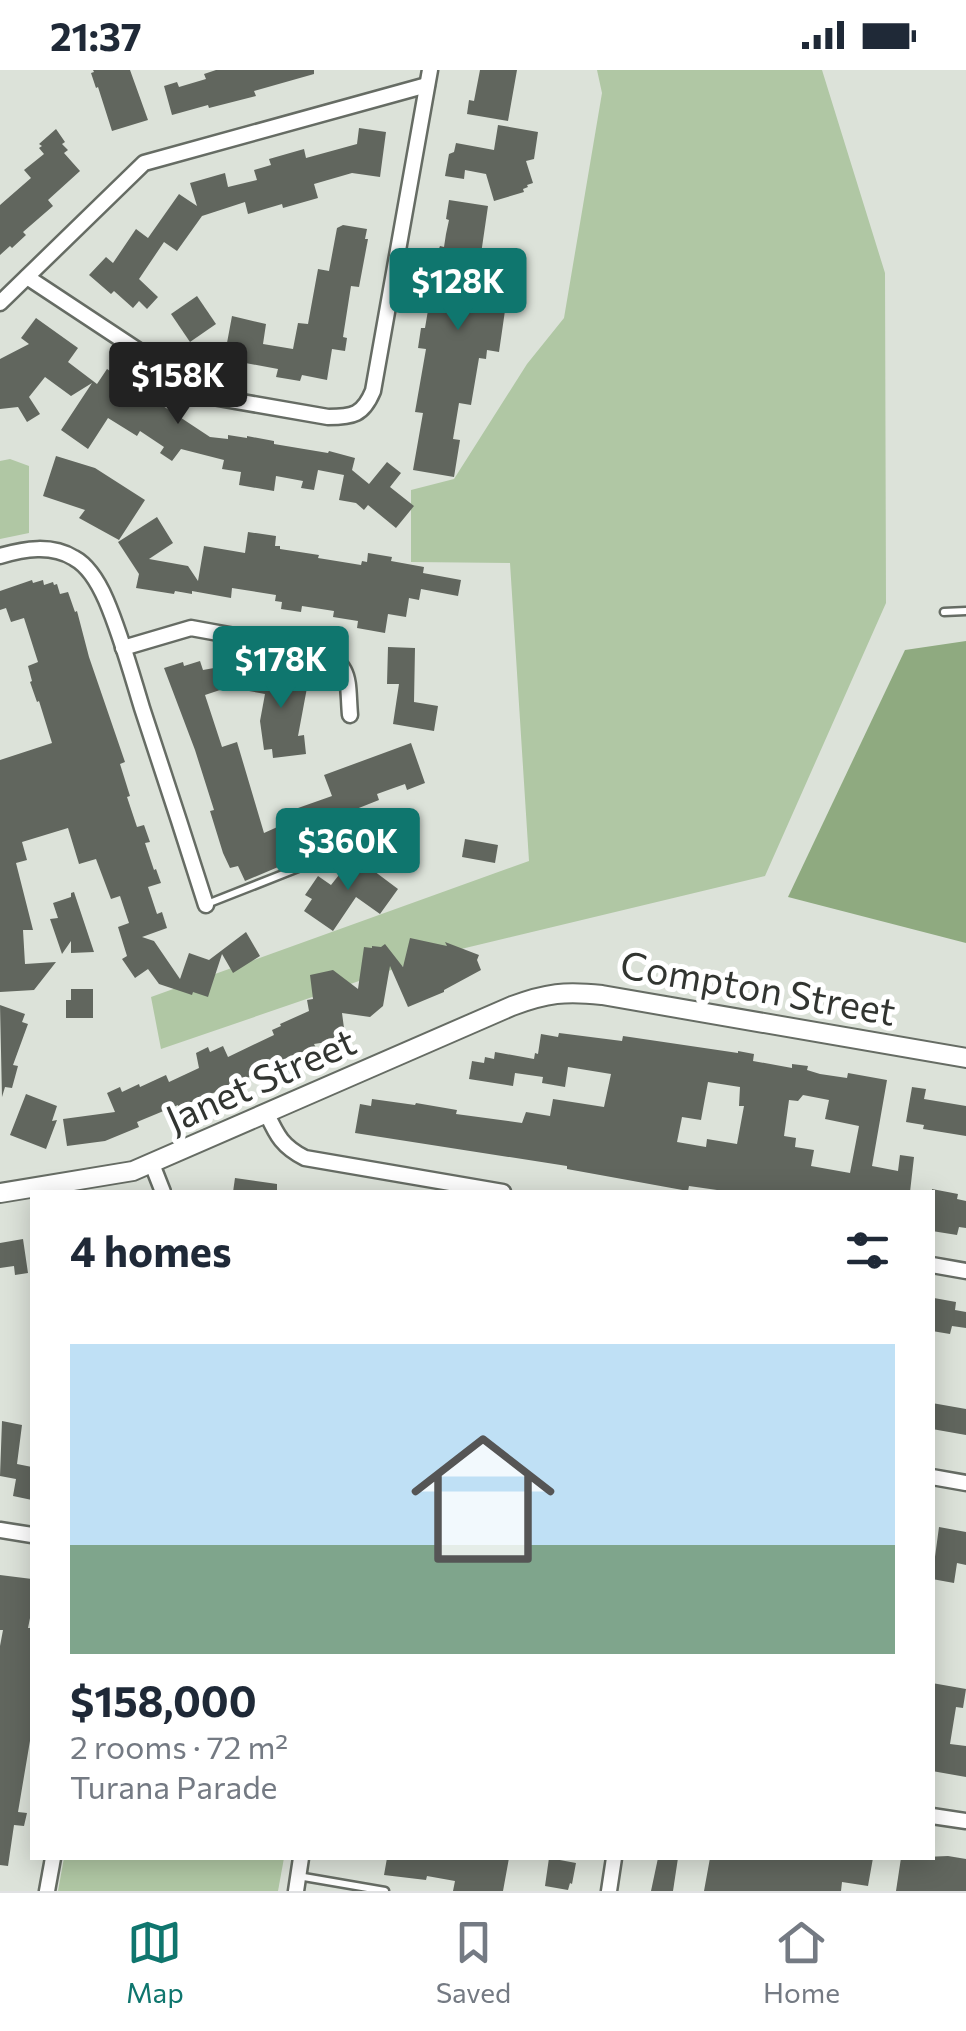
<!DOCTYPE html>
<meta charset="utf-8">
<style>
:root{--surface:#fff;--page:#f2f2f3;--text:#1f2937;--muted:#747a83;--line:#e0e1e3;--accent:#0f766e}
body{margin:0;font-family:Commissioner,sans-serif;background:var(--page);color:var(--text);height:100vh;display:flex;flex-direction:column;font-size:38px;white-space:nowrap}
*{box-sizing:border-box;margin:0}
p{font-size:32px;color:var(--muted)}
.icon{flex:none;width:55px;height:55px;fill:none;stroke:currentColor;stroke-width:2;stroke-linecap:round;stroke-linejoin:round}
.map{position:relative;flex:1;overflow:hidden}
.drawer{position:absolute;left:30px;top:1120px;width:905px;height:670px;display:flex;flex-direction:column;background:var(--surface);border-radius:0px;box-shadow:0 5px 25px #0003}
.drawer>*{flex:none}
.price{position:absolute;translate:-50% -85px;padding:0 22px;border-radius:10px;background:var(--accent);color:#fff;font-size:32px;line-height:65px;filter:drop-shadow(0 2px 5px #0008)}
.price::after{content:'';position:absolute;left:50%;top:60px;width:30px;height:22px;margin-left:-15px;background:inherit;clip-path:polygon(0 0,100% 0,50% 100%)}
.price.active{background:#222;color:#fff}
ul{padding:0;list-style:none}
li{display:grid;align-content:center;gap:20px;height:530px;padding:0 40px}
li+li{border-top:2px solid var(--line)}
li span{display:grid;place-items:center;height:310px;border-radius:0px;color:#555}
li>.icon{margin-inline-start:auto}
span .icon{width:180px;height:180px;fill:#fffc;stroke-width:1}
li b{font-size:42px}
h2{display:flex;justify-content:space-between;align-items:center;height:120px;padding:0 40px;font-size:42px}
.status{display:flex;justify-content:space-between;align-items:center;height:70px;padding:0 50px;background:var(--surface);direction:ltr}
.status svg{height:28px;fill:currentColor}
.tabs{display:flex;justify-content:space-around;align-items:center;height:140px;border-top:2px solid var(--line);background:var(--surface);font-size:28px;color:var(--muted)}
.tabs a{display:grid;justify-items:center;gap:5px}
.tabs .active{color:var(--accent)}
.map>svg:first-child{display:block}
.green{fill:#b0c7a4}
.water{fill:#8faa80}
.building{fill:#61665e;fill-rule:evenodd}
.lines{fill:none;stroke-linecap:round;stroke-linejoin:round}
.service-casing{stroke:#666c64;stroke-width:11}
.minor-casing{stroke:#666c64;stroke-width:19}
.tertiary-casing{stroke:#666c64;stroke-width:22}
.service{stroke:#fff;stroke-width:6}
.minor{stroke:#fff;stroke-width:14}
.tertiary{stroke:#fff;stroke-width:18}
.labels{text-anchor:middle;stroke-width:10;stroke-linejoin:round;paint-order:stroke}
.street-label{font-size:38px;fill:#323531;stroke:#fff}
</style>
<div class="status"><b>21:37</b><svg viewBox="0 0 49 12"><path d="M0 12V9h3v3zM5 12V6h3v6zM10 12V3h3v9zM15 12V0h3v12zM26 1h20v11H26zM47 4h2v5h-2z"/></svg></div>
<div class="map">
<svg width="966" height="1821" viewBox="0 0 966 1821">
<rect width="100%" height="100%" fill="#dce2d9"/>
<g class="green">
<path d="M 597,0 L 822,0 L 885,203 L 886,533 L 765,806 L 432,886 L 161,979 L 151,927 L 529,791 L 510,493 L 411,492 L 411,420 L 454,409 L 527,294 L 564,248 L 602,23 Z"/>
<path d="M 10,389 L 29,396 L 29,463 L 0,469 L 0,391 Z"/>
<path d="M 64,1788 L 284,1788 L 278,1821 L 58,1821 Z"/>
</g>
<path class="water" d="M 966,571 L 966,873 L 788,827 L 905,580 Z"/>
<g class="building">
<path d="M 93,0 L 130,0 L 148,50 L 112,61 L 98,17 L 96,18 L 91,3 L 94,2 Z"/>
<path d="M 216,0 L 314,0 L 314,4 L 254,21 L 256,26 L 209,38 L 208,35 L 172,45 L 164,16 L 177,12 L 179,17 L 206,9 L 204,4 Z"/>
<path d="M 480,0 L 517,0 L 508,51 L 467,44 L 469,30 L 474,31 Z"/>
<path d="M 498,55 L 538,62 L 534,89 L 526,91 L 533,113 L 527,115 L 528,117 L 523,119 L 524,122 L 494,131 L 486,104 L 465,100 L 464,109 L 445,106 L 449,84 L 454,82 L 456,73 L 494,80 Z"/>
<path d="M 359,58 L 386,62 L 380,107 L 352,103 L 314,114 L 318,128 L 283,138 L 282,134 L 248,144 L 245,132 L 202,146 L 177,181 L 164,172 L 139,209 L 158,227 L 147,239 L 139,231 L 133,238 L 114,221 L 111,224 L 89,205 L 106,187 L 113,193 L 136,159 L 148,168 L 179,124 L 197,136 L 190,113 L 225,103 L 228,117 L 257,110 L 254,100 L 271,95 L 269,89 L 304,79 L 306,88 L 357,74 Z"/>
<path d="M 56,59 L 65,72 L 62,74 L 68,80 L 64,83 L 80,101 L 48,130 L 53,136 L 23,162 L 26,165 L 12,178 L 10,176 L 0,185 L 0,135 L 31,108 L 24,100 L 44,84 L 39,78 L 42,76 L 39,74 Z"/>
<path d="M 449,130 L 488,136 L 480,191 L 517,197 L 514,214 L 509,213 L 499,282 L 487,280 L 486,289 L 479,288 L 471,335 L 459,333 L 453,369 L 460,370 L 454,407 L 413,400 L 423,343 L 415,342 L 426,279 L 418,278 L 421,258 L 425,258 L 438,181 L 440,176 L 444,177 L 446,164 L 449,150 L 446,149 Z"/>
<path d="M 343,155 L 367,159 L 365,169 L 368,169 L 359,217 L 351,216 L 343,267 L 347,268 L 345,281 L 332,279 L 327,310 L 302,305 L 300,311 L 276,307 L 278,299 L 224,289 L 232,246 L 266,254 L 263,274 L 293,279 L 298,253 L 308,254 L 318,199 L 329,201 L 337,158 Z"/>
<path d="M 197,226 L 216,254 L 190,272 L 171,244 Z"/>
<path d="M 36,248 L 78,278 L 68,292 L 97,314 L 107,299 L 210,367 L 228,369 L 228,365 L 247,368 L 247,366 L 274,371 L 274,374 L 328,383 L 329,381 L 355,388 L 352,400 L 369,414 L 387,392 L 401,403 L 390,417 L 414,436 L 396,458 L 368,435 L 364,440 L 356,433 L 339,430 L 344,405 L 318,400 L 314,420 L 301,418 L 303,411 L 276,406 L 274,421 L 239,415 L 241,402 L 222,399 L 224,390 L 181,379 L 172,391 L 160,383 L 164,377 L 140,361 L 137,366 L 108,348 L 88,379 L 61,360 L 92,313 L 71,326 L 45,307 L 29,327 L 40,344 L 27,352 L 18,337 L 0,339 L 0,289 L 29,274 L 21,268 Z"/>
<path d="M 56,386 L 95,398 L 145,430 L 119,470 L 79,448 L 85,440 L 43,426 Z"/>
<path d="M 157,447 L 173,473 L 149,489 L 188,496 L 198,511 L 204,476 L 245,483 L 248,462 L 276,466 L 275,476 L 280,476 L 280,479 L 319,485 L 318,488 L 361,495 L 362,491 L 367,492 L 368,483 L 392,487 L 391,491 L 424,497 L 423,503 L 461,510 L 458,526 L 421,519 L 419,530 L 409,528 L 406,547 L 388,544 L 385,563 L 357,558 L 358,551 L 333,547 L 334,541 L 302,536 L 301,542 L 281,539 L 282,532 L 275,531 L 276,525 L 232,518 L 231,528 L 192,521 L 192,524 L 175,521 L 174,524 L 136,518 L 139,504 L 118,472 Z"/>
<path d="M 32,510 L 33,513 L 43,510 L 44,515 L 53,512 L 54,515 L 57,514 L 60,524 L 68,522 L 75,542 L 77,541 L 89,587 L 125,692 L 120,694 L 130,726 L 127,727 L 137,757 L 144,755 L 150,772 L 145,773 L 154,800 L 156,799 L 161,813 L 148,817 L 157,844 L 162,842 L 167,858 L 142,867 L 154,871 L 180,909 L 189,883 L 209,890 L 246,862 L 260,886 L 233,903 L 222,884 L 208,927 L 193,922 L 192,925 L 159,914 L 148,899 L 135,908 L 122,889 L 127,886 L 118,857 L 129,853 L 120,826 L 111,829 L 96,789 L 79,794 L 68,758 L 22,772 L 27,790 L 16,793 L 33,860 L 23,860 L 25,894 L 56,892 L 34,920 L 0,922 L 0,690 L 52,673 L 39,631 L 37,632 L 30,612 L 32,611 L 28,596 L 38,592 L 24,548 L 11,552 L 6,538 L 0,540 L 0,521 Z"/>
<path d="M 388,577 L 415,578 L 414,632 L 438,636 L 434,661 L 393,654 L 399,614 L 387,614 Z"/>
<path d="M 200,591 L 203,600 L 225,596 L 232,616 L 205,625 L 222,677 L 237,672 L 264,763 L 293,750 L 290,744 L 299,741 L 298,738 L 332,726 L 324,705 L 411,673 L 425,713 L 407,720 L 405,714 L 377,724 L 379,730 L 326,751 L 348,754 L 283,777 L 290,792 L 245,811 L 238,796 L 230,798 L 223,783 L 210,741 L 214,740 L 195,680 L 164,598 L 183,592 L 184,596 Z"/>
<path d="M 254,598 L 309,607 L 298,666 L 304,665 L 306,684 L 273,688 L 272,679 L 264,680 L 260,651 L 265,624 L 249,621 Z"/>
<path d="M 387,751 L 405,798 L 380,794 Z"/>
<path d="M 465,769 L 498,775 L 495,793 L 462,787 Z"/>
<path d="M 354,786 L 398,819 L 380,844 L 356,827 L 333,861 L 304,841 L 312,829 L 305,825 L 318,806 L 331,815 Z"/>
<path d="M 74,822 L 94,882 L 71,883 L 71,871 L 62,884 L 50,849 L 58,848 L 53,833 L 71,827 L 71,823 Z"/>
<path d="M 410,868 L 447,876 L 445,872 L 479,885 L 477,890 L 481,900 L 444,920 L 444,922 L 408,937 L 390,896 L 383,936 L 370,947 L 342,943 L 344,958 L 333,971 L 314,974 L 316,978 L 179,1038 L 178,1035 L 137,1052 L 139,1057 L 105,1071 L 67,1076 L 63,1049 L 115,1042 L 107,1023 L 120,1017 L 122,1022 L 139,1014 L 140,1017 L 166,1005 L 169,1012 L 199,998 L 196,983 L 208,977 L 210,982 L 223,976 L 228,987 L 274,965 L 272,960 L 281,956 L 280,954 L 309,941 L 307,930 L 313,929 L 310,905 L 333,900 L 358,919 L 364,877 L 372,878 L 372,876 L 381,877 L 385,874 L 403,897 Z"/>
<path d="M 71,919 L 93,919 L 93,948 L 66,948 L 66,930 L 71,930 Z"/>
<path d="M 0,935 L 25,944 L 22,952 L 28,954 L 13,995 L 18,996 L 12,1018 L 5,1017 L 2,1027 Z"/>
<path d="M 559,963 L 622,971 L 623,966 L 738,983 L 738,981 L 754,984 L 753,991 L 792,998 L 792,994 L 808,996 L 807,1000 L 820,1004 L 847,1008 L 848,1003 L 887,1010 L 872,1096 L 898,1101 L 900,1085 L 914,1087 L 910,1122 L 731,1122 L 689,1116 L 688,1121 L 567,1099 L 567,1096 L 355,1063 L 360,1034 L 371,1036 L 372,1029 L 415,1035 L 416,1033 L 457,1040 L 456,1044 L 522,1053 L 526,1042 L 550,1046 L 553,1029 L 604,1037 L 611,1004 L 568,997 L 565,1017 L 542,1013 L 543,1007 L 515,1003 L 513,1016 L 469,1009 L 472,991 L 484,993 L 485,987 L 494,989 L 495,982 L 534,989 L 535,983 L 538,984 L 541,964 L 558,967 ZM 708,1012 L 740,1017 L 739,1036 L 744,1036 L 737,1074 L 707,1069 L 706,1077 L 677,1072 L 682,1047 L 701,1050 ZM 803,1025 L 829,1030 L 825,1049 L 859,1056 L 850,1103 L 811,1096 L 814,1080 L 795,1077 L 796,1068 L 784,1066 L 789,1030 L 798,1031 Z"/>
<path d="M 912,1017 L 926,1019 L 924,1029 L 966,1036 L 966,1066 L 923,1059 L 924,1055 L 906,1052 Z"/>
<path d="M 26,1024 L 57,1036 L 52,1051 L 57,1050 L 46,1079 L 10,1065 Z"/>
<path d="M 235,1108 L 277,1114 L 277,1122 L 233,1122 Z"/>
<path d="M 932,1119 L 958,1124 L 957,1129 L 966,1131 L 966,1158 L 959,1157 L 957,1165 L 932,1161 Z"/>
<path d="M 23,1169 L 28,1203 L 15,1205 L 14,1196 L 0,1198 L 0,1173 Z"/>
<path d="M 934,1228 L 956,1232 L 955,1240 L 966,1242 L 966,1258 L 952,1256 L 950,1264 L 932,1261 Z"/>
<path d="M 932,1333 L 966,1339 L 966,1365 L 932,1359 Z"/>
<path d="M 2,1351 L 22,1355 L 17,1394 L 32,1397 L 32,1430 L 13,1426 L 16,1409 L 0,1406 Z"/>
<path d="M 939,1457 L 966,1462 L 966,1495 L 957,1493 L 954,1513 L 932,1509 Z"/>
<path d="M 0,1505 L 32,1509 L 32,1538 L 28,1558 L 32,1558 L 32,1659 L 18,1742 L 27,1743 L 24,1756 L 14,1755 L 8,1796 L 0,1795 L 0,1576 L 3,1560 L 0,1560 Z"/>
<path d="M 932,1613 L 966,1619 L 963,1638 L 956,1637 L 950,1674 L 966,1676 L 966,1707 L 932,1701 Z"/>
<path d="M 948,1786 L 966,1789 L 966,1821 L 896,1821 L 901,1788 Z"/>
<path d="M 387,1788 L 509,1788 L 503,1821 L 453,1821 L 455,1811 L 427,1806 L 426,1810 L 384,1805 Z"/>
<path d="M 549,1788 L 576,1793 L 572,1814 L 570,1813 L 568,1820 L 545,1816 Z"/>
<path d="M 658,1788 L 678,1788 L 673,1821 L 651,1821 Z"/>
<path d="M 710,1788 L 873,1788 L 868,1816 L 842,1812 L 841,1821 L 704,1821 Z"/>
</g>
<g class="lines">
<defs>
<g id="service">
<path d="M 944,542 L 966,541"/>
<path d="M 207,834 L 311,793"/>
<path d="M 298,1806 L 385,1821"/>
</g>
<g id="minor">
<path d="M 27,207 L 207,326 L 328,347 C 353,347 363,345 373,321 L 430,0"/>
<path d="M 0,233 L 144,93 L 427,15"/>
<path d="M 0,486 C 24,479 51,474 74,488 C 89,496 99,514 106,530 C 121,565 131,602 142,638 C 164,704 185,769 206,835"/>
<path d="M 123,578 L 191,558 L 316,581 C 353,594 347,610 350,645"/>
<path d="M 267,1044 C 277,1066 283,1077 305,1088 L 503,1122"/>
<path d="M 152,1094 L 163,1122"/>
<path d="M 932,1195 L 966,1201"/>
<path d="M 932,1407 L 966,1413"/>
<path d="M 0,1460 L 32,1465"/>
<path d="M 932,1746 L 966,1751"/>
<path d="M 47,1821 L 53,1788"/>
<path d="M 296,1821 L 301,1788"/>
<path d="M 609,1821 L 614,1788"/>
</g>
<path id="tertiary" d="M 0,1123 L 133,1101 L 512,936 C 547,923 565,921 602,925 L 966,988"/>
</defs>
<use href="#service" class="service-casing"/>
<use href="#minor" class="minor-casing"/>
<use href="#tertiary" class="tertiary-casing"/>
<use href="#service" class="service"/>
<use href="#minor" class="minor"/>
<use href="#tertiary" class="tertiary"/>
</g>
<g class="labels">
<g class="street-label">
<text transform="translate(758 919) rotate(10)" y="13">Compton Street</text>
<text transform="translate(261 1011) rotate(-24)" y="13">Janet Street</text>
</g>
</g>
</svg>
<b class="price" style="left:458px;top:263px">$128K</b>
<b class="price active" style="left:178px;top:357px">$158K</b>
<b class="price" style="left:281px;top:641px">$178K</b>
<b class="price" style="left:348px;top:823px">$360K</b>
<section class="drawer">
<h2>4 homes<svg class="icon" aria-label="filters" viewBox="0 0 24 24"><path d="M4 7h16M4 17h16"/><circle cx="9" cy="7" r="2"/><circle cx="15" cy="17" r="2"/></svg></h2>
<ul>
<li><span style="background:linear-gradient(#bfe0f5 65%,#7fa58c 0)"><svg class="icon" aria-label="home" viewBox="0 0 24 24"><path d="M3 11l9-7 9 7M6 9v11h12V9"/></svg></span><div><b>$158,000</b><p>2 rooms · 72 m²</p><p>Turana Parade</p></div></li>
</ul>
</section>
</div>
<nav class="tabs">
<a class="active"><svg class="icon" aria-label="map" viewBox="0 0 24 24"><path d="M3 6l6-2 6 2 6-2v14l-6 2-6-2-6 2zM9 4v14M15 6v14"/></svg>Map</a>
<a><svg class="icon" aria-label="saved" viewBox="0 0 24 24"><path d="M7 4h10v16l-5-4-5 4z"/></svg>Saved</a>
<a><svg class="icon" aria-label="home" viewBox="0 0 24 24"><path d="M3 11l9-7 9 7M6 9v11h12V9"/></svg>Home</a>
</nav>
